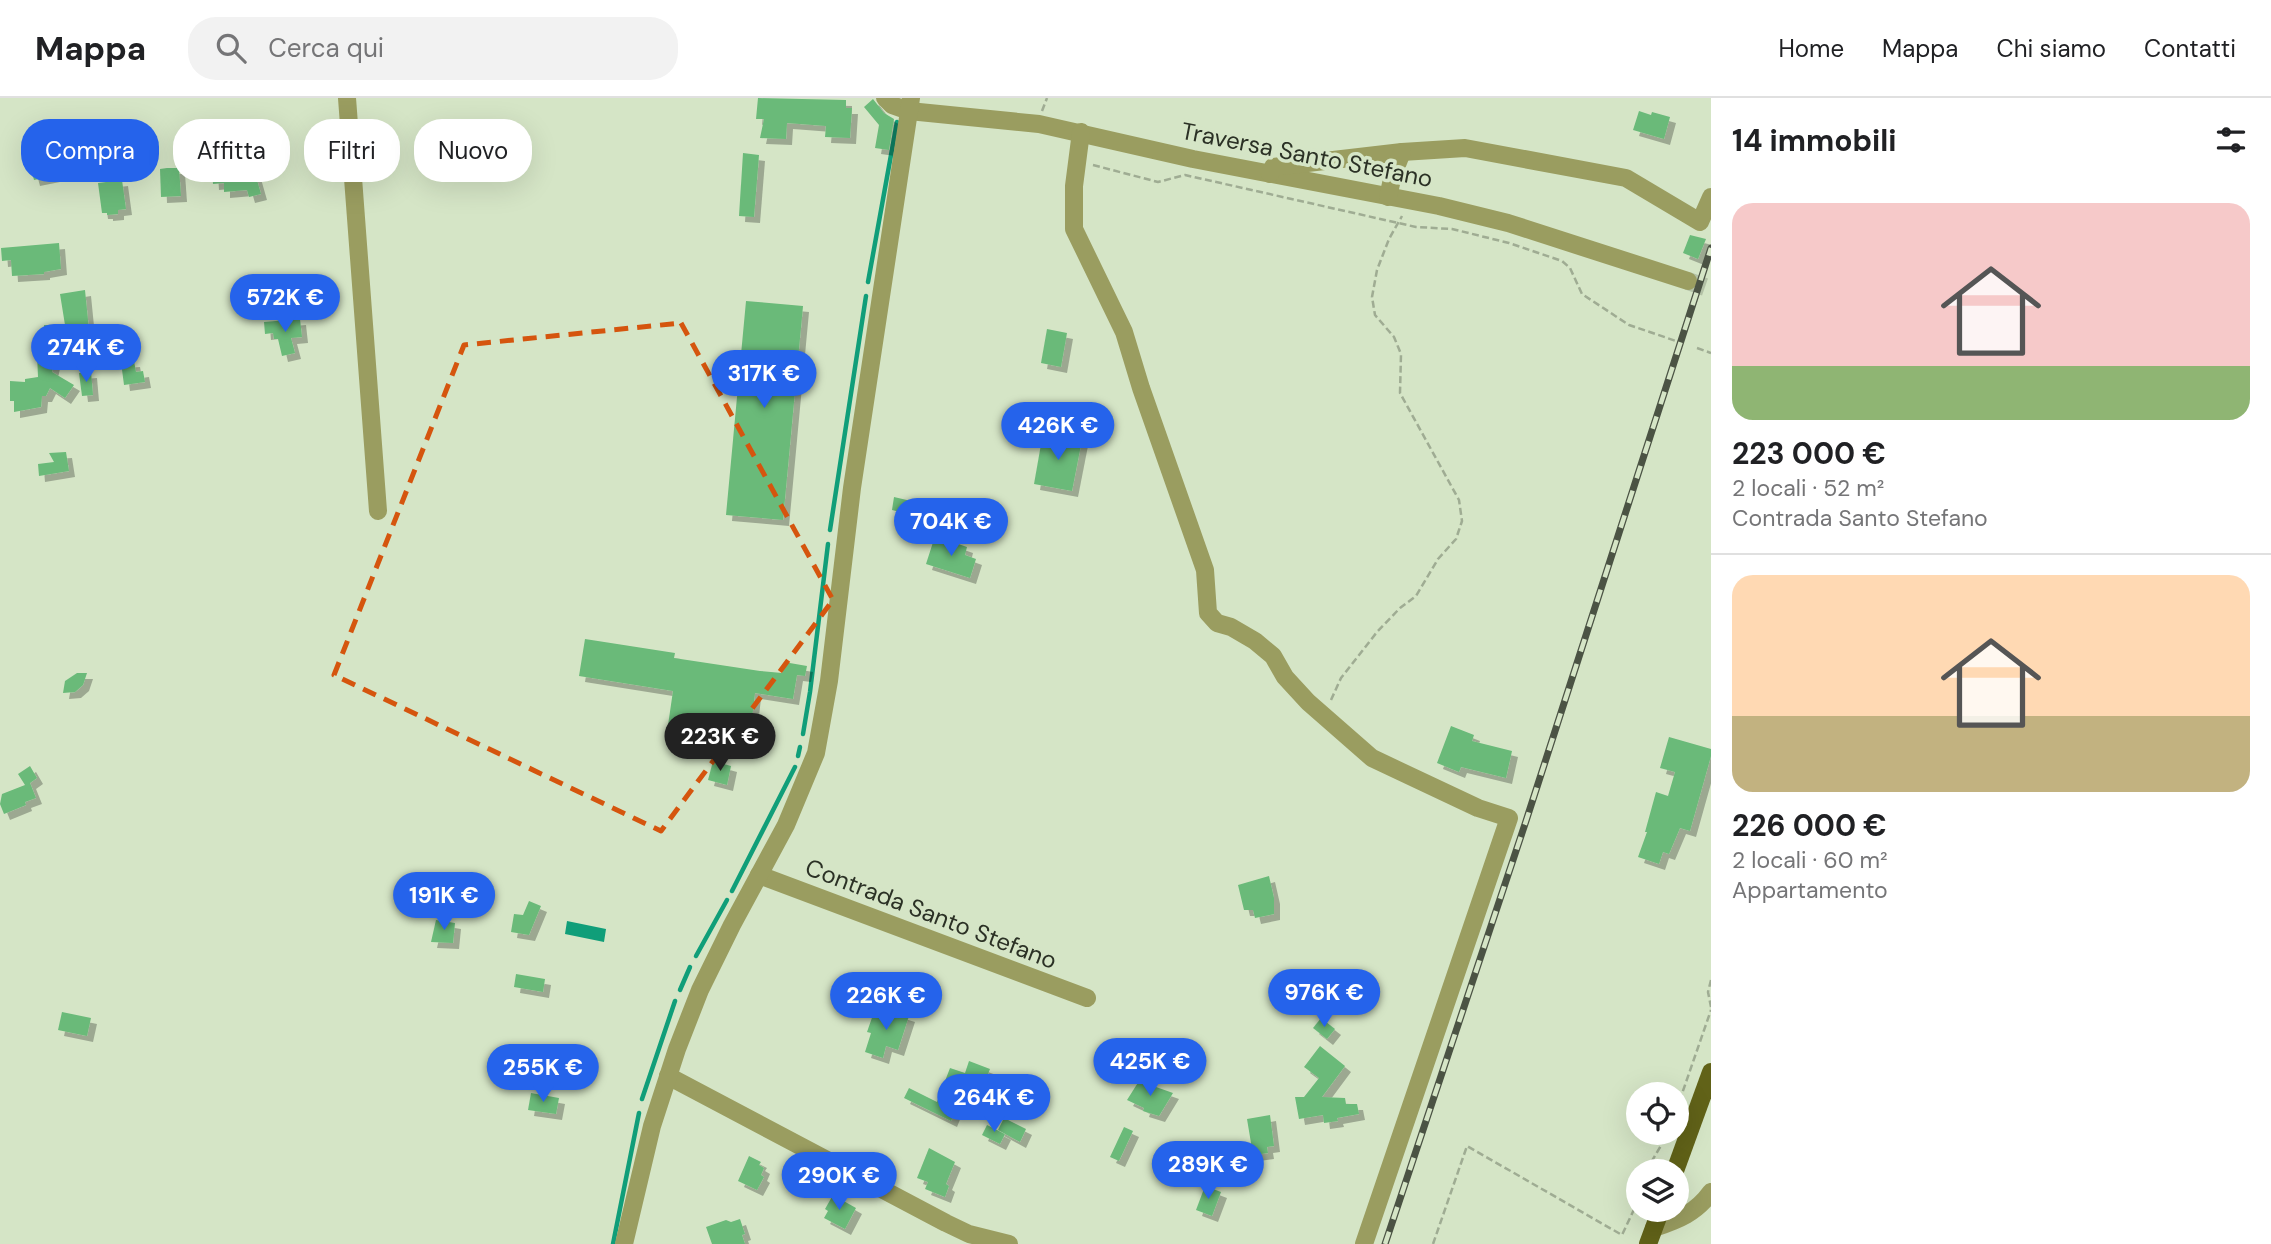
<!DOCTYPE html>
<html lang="it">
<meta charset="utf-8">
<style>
:root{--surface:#fff;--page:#f2f2f2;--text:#202124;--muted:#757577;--line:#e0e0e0;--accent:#2563eb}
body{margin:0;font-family:"DM Sans",sans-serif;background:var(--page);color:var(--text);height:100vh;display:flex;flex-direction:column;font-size:26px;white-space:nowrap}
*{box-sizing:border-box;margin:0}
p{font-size:23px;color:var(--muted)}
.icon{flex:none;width:38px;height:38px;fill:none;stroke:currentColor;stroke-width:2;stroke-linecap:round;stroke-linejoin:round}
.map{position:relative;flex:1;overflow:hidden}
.sheet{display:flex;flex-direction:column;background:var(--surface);width:560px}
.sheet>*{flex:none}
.top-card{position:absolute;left:21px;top:21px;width:665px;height:63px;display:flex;gap:14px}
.buttons{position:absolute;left:1626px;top:984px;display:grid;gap:14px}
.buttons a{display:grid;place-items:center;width:63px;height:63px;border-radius:50%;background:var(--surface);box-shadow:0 7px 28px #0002;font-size:35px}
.price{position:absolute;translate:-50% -60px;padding:0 16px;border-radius:24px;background:var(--accent);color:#fff;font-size:23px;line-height:46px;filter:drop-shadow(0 2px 4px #0008)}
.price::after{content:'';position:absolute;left:50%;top:42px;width:21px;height:16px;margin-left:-10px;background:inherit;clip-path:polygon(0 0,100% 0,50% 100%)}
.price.current{background:#222;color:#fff}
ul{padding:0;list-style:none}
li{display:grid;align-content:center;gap:14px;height:371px;padding:0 21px}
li+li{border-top:2px solid var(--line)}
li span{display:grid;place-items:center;height:217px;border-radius:21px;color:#555}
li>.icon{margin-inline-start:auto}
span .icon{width:126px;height:126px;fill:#fffc;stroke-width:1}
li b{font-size:30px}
h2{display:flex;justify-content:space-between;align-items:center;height:84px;padding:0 21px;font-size:30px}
.chip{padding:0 24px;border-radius:28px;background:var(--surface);box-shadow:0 7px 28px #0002;font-size:24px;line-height:63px}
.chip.current{background:var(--accent);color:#fff}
header{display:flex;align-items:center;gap:42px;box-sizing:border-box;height:98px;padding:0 35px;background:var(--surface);border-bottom:2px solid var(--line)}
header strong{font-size:33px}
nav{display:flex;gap:38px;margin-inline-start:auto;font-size:24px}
.search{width:490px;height:63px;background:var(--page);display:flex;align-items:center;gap:18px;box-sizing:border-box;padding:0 24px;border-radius:28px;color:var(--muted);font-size:26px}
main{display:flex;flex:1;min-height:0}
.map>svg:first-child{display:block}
.water{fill:#109e79}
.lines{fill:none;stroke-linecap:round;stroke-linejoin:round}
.stream{stroke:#109e79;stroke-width:4.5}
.building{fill:#6aba79;filter:url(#shadow)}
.minor-tunnel{stroke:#b3c1a6;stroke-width:18;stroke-dasharray:18 9;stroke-linecap:butt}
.path{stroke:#9fac93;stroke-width:2.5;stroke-dasharray:7 3.5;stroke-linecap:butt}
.minor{stroke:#9a9d60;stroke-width:18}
.major{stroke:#616218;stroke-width:18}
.rail-casing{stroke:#4b5344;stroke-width:7}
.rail{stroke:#d5e5c6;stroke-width:4.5;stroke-dasharray:13;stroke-linecap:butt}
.marked{fill:none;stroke:#d5550e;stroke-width:5;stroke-dasharray:14 9;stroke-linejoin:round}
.labels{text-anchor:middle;stroke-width:7;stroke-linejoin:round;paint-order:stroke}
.street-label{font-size:24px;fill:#2b3125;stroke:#d5e5c6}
</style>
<header>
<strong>Mappa</strong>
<div class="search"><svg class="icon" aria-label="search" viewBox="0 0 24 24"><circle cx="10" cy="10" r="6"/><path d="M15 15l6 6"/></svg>Cerca qui</div>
<nav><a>Home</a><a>Mappa</a><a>Chi siamo</a><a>Contatti</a></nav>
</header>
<main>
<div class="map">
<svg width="1711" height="1146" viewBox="0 0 1711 1146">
<defs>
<filter id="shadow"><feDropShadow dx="6" dy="6" stdDeviation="0" flood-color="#0004"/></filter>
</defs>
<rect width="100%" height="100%" fill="#d5e5c6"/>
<path class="water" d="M 567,823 L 606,831 L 604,844 L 565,836 Z"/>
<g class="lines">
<g class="stream">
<path d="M 868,184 L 897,24"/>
<path d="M 830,432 L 866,198"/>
<path d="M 803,636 L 810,594 L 828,446"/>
<path d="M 798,658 L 800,649"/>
<path d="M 732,793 L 795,669"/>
<path d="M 696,858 L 727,802"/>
<path d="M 680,892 L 690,869"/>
<path d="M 642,1001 L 675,903"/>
<path d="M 613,1146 L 639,1015"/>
</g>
</g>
<g class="building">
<path d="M 758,0 L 846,2 L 846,10 L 852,10 L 850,40 L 825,39 L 826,28 L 787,25 L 786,41 L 760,40 L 764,21 L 756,21 Z"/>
<path d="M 873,1 L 884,15 L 894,21 L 889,52 L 875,50 L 879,27 L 864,9 Z"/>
<path d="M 1639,13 L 1651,17 L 1652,14 L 1670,19 L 1664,41 L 1633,32 Z"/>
<path d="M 249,54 L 261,96 L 249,99 L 247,92 L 224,94 L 224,85 L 213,86 L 212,71 L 237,66 L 235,58 Z"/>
<path d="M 743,55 L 759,57 L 754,119 L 739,118 Z"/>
<path d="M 60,56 L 64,76 L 34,82 L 29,63 Z"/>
<path d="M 167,70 L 179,70 L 181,98 L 161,99 L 160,71 Z"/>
<path d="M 122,82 L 126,111 L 118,112 L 118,116 L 107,117 L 107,115 L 102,115 L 98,85 Z"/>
<path d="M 1690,137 L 1706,141 L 1698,161 L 1683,155 Z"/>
<path d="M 59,145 L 61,171 L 44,174 L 44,176 L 12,178 L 11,162 L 2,163 L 1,150 Z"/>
<path d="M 85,192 L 89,232 L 70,235 L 70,242 L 45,243 L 44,227 L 65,227 L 60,196 Z"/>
<path d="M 746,203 L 803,208 L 783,422 L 726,417 Z"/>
<path d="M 300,221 L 302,239 L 291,240 L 295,255 L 282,258 L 278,241 L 274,241 L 273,235 L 265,236 L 264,224 Z"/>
<path d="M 1047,231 L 1067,235 L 1061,269 L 1041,265 Z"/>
<path d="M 37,255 L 55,260 L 52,274 L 74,287 L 65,300 L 50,290 L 46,298 L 42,298 L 41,309 L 14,314 L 14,303 L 10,303 L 10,283 L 25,284 L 25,281 L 38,279 Z"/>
<path d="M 134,263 L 136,274 L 143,273 L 145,284 L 124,287 L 121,264 Z"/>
<path d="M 91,274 L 93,297 L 82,298 L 79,275 Z"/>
<path d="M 1043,335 L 1082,342 L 1072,393 L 1034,386 Z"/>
<path d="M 66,354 L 69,373 L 39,378 L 38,366 L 54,364 L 49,355 Z"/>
<path d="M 894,399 L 911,403 L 908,416 L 892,412 Z"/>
<path d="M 935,438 L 967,449 L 965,457 L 976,461 L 970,480 L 926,466 Z"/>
<path d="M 585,541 L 675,555 L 674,560 L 760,573 L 782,575 L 784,564 L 807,568 L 805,578 L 797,577 L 793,601 L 755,595 L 750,637 L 744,636 L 743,648 L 716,645 L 716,642 L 667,634 L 673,593 L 579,578 Z"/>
<path d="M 77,575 L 87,575 L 83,587 L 75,594 L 63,595 L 65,583 Z"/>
<path d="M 1451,628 L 1474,637 L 1472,643 L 1512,653 L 1506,680 L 1461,669 L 1459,674 L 1437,665 Z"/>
<path d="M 1669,639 L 1711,651 L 1711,658 L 1690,733 L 1680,730 L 1669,756 L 1663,754 L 1659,766 L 1638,759 L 1647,734 L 1645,734 L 1656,694 L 1668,698 L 1675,674 L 1660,670 Z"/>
<path d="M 713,663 L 731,668 L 727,687 L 708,682 Z"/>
<path d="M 30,668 L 37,680 L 30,685 L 36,700 L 25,704 L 26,707 L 4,716 L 0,706 L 2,696 L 25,687 L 18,676 Z"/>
<path d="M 1269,778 L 1274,800 L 1274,816 L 1255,820 L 1253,812 L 1244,812 L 1238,787 Z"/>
<path d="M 529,803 L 541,808 L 529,837 L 511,834 L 514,816 L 523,817 Z"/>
<path d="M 436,822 L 455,825 L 453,845 L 431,844 Z"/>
<path d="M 516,876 L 545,881 L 543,894 L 514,889 Z"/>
<path d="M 875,911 L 895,917 L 896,914 L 909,918 L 898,952 L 886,948 L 883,960 L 865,954 L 871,935 L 867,934 Z"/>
<path d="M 62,914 L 91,920 L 87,938 L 58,932 Z"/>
<path d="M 1321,920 L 1335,931 L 1327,941 L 1313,930 Z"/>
<path d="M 1320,948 L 1345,968 L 1322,999 L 1345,1000 L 1346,1006 L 1357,1006 L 1359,1016 L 1337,1020 L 1338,1023 L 1324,1025 L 1323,1017 L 1299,1021 L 1295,999 L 1304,999 L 1319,980 L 1304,969 Z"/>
<path d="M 969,963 L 990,971 L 984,986 L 974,982 L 969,994 L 960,991 L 952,1011 L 955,1013 L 951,1023 L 904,1000 L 909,990 L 937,1004 L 950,970 L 965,975 Z"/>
<path d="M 1139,983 L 1173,995 L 1159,1018 L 1143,1013 L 1144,1010 L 1127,1002 Z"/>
<path d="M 531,995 L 559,1000 L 556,1016 L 528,1012 Z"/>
<path d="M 1270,1017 L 1274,1048 L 1267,1049 L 1268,1055 L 1253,1057 L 1247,1021 Z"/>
<path d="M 1004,1020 L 1026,1031 L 1020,1044 L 998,1032 Z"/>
<path d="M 987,1027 L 1005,1036 L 1000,1046 L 982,1037 Z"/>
<path d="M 1124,1029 L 1133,1033 L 1119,1063 L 1110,1059 Z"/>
<path d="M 929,1050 L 955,1064 L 946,1086 L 949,1088 L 945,1099 L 925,1091 L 928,1084 L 917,1080 Z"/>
<path d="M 749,1058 L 761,1064 L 759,1067 L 764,1070 L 761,1077 L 764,1079 L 757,1092 L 738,1083 Z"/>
<path d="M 1205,1088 L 1221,1094 L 1212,1118 L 1196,1112 Z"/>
<path d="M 833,1097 L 856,1110 L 845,1131 L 824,1120 L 828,1113 L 825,1111 Z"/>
<path d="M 740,1121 L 745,1136 L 742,1137 L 745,1146 L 712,1146 L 706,1129 L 726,1122 L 731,1124 Z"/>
</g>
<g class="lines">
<path class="minor-tunnel" d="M 1688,183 L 1711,191"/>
<g class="path">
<path d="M 1042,13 L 1047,0"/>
<path d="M 1093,67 L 1158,84 L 1185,77 L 1416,129 L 1452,131 L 1509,145 L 1562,163 L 1570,170 L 1582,196 L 1629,227 L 1679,244"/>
<path d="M 1697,250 L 1711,255"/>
<path d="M 1331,602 L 1341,580 L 1377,534 L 1400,510 L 1416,498 L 1438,461 L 1456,441 L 1462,423 L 1459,402 L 1400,295 L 1401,256 L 1394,239 L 1375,217 L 1372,199 L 1377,172 L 1389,141 L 1402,118"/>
<path d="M 1711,882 L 1708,894 L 1711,909"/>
<path d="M 1676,1013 L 1711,912"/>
<path d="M 1646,1073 L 1669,1034"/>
<path d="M 1433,1146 L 1467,1048 L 1622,1137 L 1638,1103"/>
</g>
<g class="minor">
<path d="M 347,0 L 378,413"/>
<path d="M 885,0 L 892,7 L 909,13 L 1039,26 L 1193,61 L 1439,108 L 1508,125 L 1688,183"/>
<path d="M 1081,34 L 1074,88 L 1074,131 L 1124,234 L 1141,290 L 1205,472 L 1208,515 L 1217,525 L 1231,529 L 1255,543 L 1273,558 L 1285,579 L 1308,604 L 1372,660 L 1478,710 L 1509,720 L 1364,1146"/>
<path d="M 1270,76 L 1273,69 L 1402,54 L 1465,50 L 1626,80 L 1700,124 L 1711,99"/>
<path d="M 1388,99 L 1393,77 L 1402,54"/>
<path d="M 759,777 L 1087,900"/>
<path d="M 668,978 L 946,1125 L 969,1136 L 1009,1146"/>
<path d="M 1654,1130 C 1678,1122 1696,1115 1711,1094"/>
<path d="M 624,1146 L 652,1028 L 677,951 L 700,892 L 732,827 L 786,727 L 816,655 L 829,583 L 852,390 L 911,0"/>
</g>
<g class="major">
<path d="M 1675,1073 L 1711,974"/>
<path d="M 1648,1146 L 1661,1111"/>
</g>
<defs>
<path id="rail" d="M 1385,1146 L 1526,723 L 1711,150"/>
</defs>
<use href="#rail" class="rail-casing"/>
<use href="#rail" class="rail"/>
</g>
<path class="marked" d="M 681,225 L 833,502 L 661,733 L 334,577 L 464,247 Z"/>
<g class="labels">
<g class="street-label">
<text transform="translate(1307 57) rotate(11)" y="8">Traversa Santo Stefano</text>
<text transform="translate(931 816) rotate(21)" y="8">Contrada Santo Stefano</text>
</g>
</g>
</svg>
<div class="buttons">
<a><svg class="icon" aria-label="locate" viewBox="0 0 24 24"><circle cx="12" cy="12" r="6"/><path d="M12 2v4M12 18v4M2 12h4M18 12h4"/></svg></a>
<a><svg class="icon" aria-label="layers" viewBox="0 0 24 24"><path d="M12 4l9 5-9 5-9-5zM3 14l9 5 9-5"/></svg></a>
</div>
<b class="price" style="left:285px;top:236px">572K €</b>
<b class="price" style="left:86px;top:286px">274K €</b>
<b class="price" style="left:764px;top:312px">317K €</b>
<b class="price" style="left:1058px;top:364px">426K €</b>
<b class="price" style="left:951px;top:460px">704K €</b>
<b class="price current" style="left:720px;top:675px">223K €</b>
<b class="price" style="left:444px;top:834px">191K €</b>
<b class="price" style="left:1324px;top:931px">976K €</b>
<b class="price" style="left:886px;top:934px">226K €</b>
<b class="price" style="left:1150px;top:1000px">425K €</b>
<b class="price" style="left:543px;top:1006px">255K €</b>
<b class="price" style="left:994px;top:1036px">264K €</b>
<b class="price" style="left:1208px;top:1103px">289K €</b>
<b class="price" style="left:839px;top:1114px">290K €</b>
<div class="top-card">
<a class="chip current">Compra</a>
<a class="chip">Affitta</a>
<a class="chip">Filtri</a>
<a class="chip">Nuovo</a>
</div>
</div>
<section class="sheet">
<h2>14 immobili<svg class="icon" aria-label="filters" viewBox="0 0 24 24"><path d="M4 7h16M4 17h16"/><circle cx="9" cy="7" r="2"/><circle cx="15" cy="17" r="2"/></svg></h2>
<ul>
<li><span style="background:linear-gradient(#f6c9c9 75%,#8fb573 0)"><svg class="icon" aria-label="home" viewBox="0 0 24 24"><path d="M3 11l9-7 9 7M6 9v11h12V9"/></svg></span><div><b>223 000 €</b><p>2 locali · 52 m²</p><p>Contrada Santo Stefano</p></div></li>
<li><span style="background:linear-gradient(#ffd9b3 65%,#c2b280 0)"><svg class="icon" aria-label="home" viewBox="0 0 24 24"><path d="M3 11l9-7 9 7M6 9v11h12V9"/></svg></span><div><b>226 000 €</b><p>2 locali · 60 m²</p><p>Appartamento</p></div></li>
</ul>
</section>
</main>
